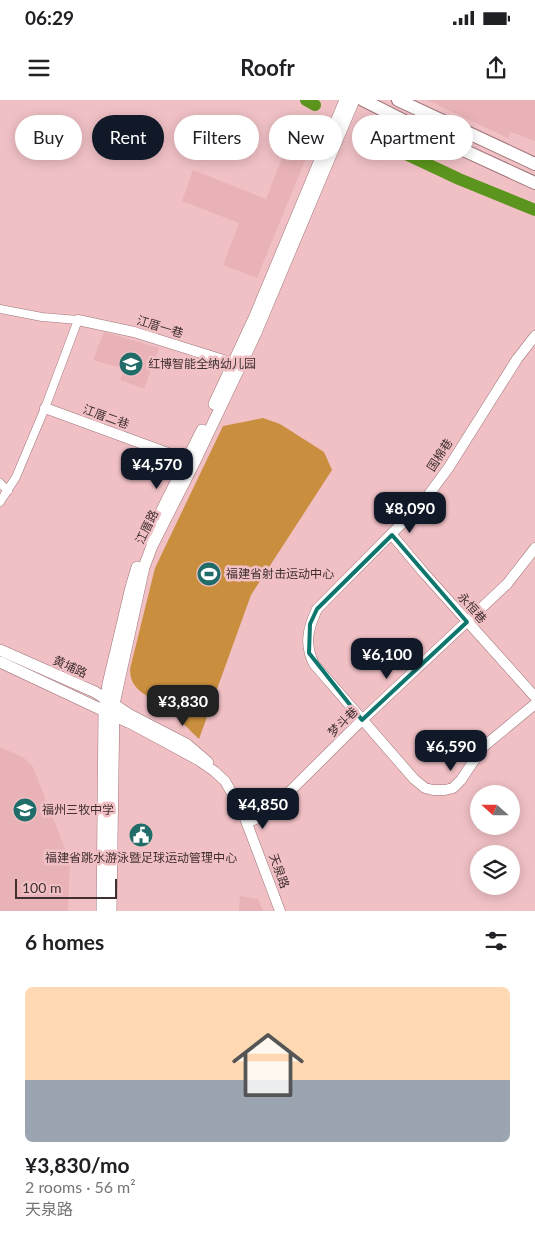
<!DOCTYPE html>
<meta charset="utf-8">
<style>
:root{--surface:#fff;--page:#f6f6f6;--text:#202124;--muted:#757577;--accent:#111827}
body{margin:0;font-family:Lato,"Noto Sans SC",sans-serif;background:var(--page);color:var(--text);height:100vh;display:flex;flex-direction:column;font-size:19px;white-space:nowrap}
*{box-sizing:border-box;margin:0}
p{font-size:16px;color:var(--muted)}
.icon{flex:none;width:28px;height:28px;fill:none;stroke:currentColor;stroke-width:2;stroke-linecap:round;stroke-linejoin:round}
.map{position:relative;height:811px;overflow:hidden}
.side{display:flex;flex-direction:column;background:var(--surface);flex:1}
.side>*{flex:none}
.top-card{position:absolute;left:15px;top:15px;width:505px;height:45px;display:flex;gap:10px}
.needle{width:32px;rotate:291deg}
.controls{position:absolute;left:470px;top:685px;display:grid;gap:10px}
.controls a{display:grid;place-items:center;width:50px;height:50px;border-radius:50%;background:var(--surface);box-shadow:0 2px 12px #0003;font-size:25px}
.scale{position:absolute;left:15px;bottom:12px;width:102px;box-sizing:border-box;padding-left:5px;border:2px solid #423031;border-top:0;font-size:14px;line-height:18px;white-space:nowrap;color:#423031;-webkit-text-stroke:4px #f0c0c5;paint-order:stroke}
.price{position:absolute;translate:-50% -42px;padding:0 11px;border-radius:10px;background:var(--accent);color:#fff;font-size:16px;line-height:32px;filter:drop-shadow(0 1px 2px #0008)}
.price::after{content:'';position:absolute;left:50%;top:30px;width:15px;height:11px;margin-left:-8px;background:inherit;clip-path:polygon(0 0,100% 0,50% 100%)}
.price.current{background:#222;color:#fff}
ul{padding:0;list-style:none}
li{display:grid;align-content:center;gap:10px;height:265px;padding:0 25px}
li span{display:grid;place-items:center;height:155px;border-radius:8px;color:#555}
li>.icon{margin-inline-start:auto}
span .icon{width:90px;height:90px;fill:#fffc;stroke-width:1}
li b{font-size:21px}
h2{display:flex;justify-content:space-between;align-items:center;height:60px;padding:0 25px;font-size:21px}
.chip{padding:0 18px;border-radius:22px;background:var(--surface);box-shadow:0 2px 12px #0003;font-size:18px;line-height:45px}
.chip.current{background:var(--accent);color:#fff}
.status{display:flex;justify-content:space-between;align-items:center;height:35px;padding:0 25px;background:var(--surface);direction:ltr}
.status svg{height:14px;fill:currentColor}
header{display:flex;justify-content:space-between;align-items:center;height:65px;padding:0 25px;background:var(--surface);font-size:22px;font-weight:700}
.map>svg:first-child{display:block}
.built{fill:#e8b2b6}
.pitch{fill:#c98f3e}
.lines{fill:none;stroke-linecap:round;stroke-linejoin:round}
.river{stroke:#5c951d;stroke-width:12}
.minor-casing{stroke:#9f7478;stroke-width:9}
.tertiary-casing{stroke:#9f7478;stroke-width:11}
.secondary-casing{stroke:#9f7478;stroke-width:12}
.primary-casing{stroke:#9f7478;stroke-width:14}
.minor{stroke:#fff;stroke-width:8}
.tertiary{stroke:#fff;stroke-width:10}
.secondary{stroke:#fff;stroke-width:11}
.primary{stroke:#fff;stroke-width:12}
.marked{fill:none;stroke:#0f766e;stroke-width:4;stroke-linejoin:round}
.labels{text-anchor:middle;stroke-width:5;stroke-linejoin:round;paint-order:stroke}
.street-label{font-size:12px;fill:#423031;stroke:#f0c0c5}
.poi-label{font-size:12px;fill:#423031;stroke:#f0c0c5;text-anchor:start}
</style>
<div class="status"><b>06:29</b><svg viewBox="0 0 49 12"><path d="M0 12V9h3v3zM5 12V6h3v6zM10 12V3h3v9zM15 12V0h3v12zM26 1h20v11H26zM47 4h2v5h-2z"/></svg></div>
<header><svg class="icon" aria-label="menu" viewBox="0 0 24 24"><path d="M4 6h16M4 12h16M4 18h16"/></svg>Roofr<svg class="icon" aria-label="share" viewBox="0 0 24 24"><path d="M12 15V3M7 8l5-5 5 5M5 13v7h14v-7"/></svg></header>
<div class="map">
<svg width="535" height="811" viewBox="0 0 535 811">
<rect width="100%" height="100%" fill="#f0c0c5"/>
<g class="built">
<path d="M 427,0 L 535,0 L 535,41 L 511,32 L 508,38 Z"/>
<path d="M 289,40 L 310,48 L 257,178 L 223,165 L 239,123 L 182,101 L 193,70 L 266,99 Z"/>
<path d="M 104,232 L 159,248 L 144,289 L 120,280 L 124,269 L 93,260 Z"/>
<path d="M 0,647 L 24,658 L 33,667 L 70,761 L 68,811 L 0,811 Z"/>
<path d="M 240,796 L 258,799 L 263,811 L 239,811 Z"/>
</g>
<path class="pitch" d="M 263,318 L 280,324 L 324,352 L 332,370 L 251,495 L 199,639 C 188,629 177,616 165,607 C 149,595 130,592 130,569 L 155,468 L 223,326 Z"/>
<g class="lines">
<g class="river">
<path d="M 306,0 L 315,5"/>
<path d="M 359,32 L 459,79 L 535,110"/>
</g>
<defs>
<g id="minor">
<path d="M 0,209 L 42,217 L 78,220 L 45,308 L 16,377 L 0,402"/>
<path d="M 0,383 L 8,391"/>
</g>
<g id="tertiary">
<path d="M 78,220 L 134,232 L 233,263"/>
<path d="M 535,236 L 517,259 L 449,367 L 424,401 L 317,509 C 308,528 304,544 314,564 L 414,679 L 425,688 L 433,690 L 445,690 L 453,688 L 461,680 L 483,647 L 535,604"/>
<path d="M 45,308 L 187,360"/>
<path d="M 392,435 L 424,473 L 535,597"/>
<path d="M 127,613 L 187,644 L 208,662"/>
<path d="M 128,622 L 198,660 L 214,671 L 225,681 L 243,713 L 280,811"/>
<path d="M 247,723 L 260,717 L 274,707 L 362,620 L 507,484 L 535,448"/>
</g>
<g id="secondary">
<path d="M 214,304 L 255,216 L 345,0"/>
<path d="M 148,438 L 202,330"/>
<path d="M 0,550 L 95,592 L 127,613"/>
<path d="M 0,562 L 128,622"/>
<path d="M 102,811 L 104,611 L 108,584 L 131,487 L 137,467"/>
<path d="M 111,811 L 114,604 L 144,467 L 152,446 L 195,361 L 255,235 L 354,0"/>
</g>
<g id="primary">
<path d="M 363,0 L 448,43 L 535,83"/>
<path d="M 398,0 L 535,64"/>
</g>
</defs>
<use href="#minor" class="minor-casing"/>
<use href="#tertiary" class="tertiary-casing"/>
<use href="#secondary" class="secondary-casing"/>
<use href="#primary" class="primary-casing"/>
<use href="#minor" class="minor"/>
<use href="#tertiary" class="tertiary"/>
<use href="#secondary" class="secondary"/>
<use href="#primary" class="primary"/>
</g>
<path class="marked" d="M 392,435 L 467,522 L 362,620 L 309,553 L 310,524 L 317,509 Z"/>
<defs>
<symbol id="school-disc" viewBox="-11 -11 22 22"><circle r="9.5" fill="#206c69" stroke="#f0c0c5"/><path d="M0-5L7-2L0 1L-7-2ZM-4 1L0 2.5L4 1V4Q0 6-4 4Z" fill="#fff"/></symbol>
<symbol id="stadium-disc" viewBox="-11 -11 22 22"><circle r="9.5" fill="#206c69" stroke="#f0c0c5"/><path d="M0-5a6.5 5 0 1 0 0 10a6.5 5 0 1 0 0-10ZM-3.5-1.8h7v3.6h-7Z" fill="#fff"/></symbol>
<symbol id="civic-disc" viewBox="-11 -11 22 22"><circle r="9.5" fill="#206c69" stroke="#f0c0c5"/><path d="M-.6-6.5H3V-4.5H.6V-3L4-1V1h2V6H-6V1h2V-1L-.6-3ZM-1.2 2.5V6h2.4V2.5Z" fill="#fff"/></symbol>
</defs>
<g fill-rule="evenodd">
<use href="#school-disc" x="117" y="250" width="28" height="28"/>
<use href="#stadium-disc" x="195" y="460" width="28" height="28"/>
<use href="#school-disc" x="11" y="696" width="28" height="28"/>
<use href="#civic-disc" x="127" y="721" width="28" height="28"/>
</g>
<g class="labels">
<g class="street-label">
<text transform="translate(160 227) rotate(17)" y="4">江厝一巷</text>
<text transform="translate(106 317) rotate(20)" y="4">江厝二巷</text>
<text transform="translate(440 355) rotate(-57)" y="4">国棉巷</text>
<text transform="translate(147 427) rotate(-64)" y="4">江厝路</text>
<text transform="translate(472 508) rotate(48)" y="4">永恒巷</text>
<text transform="translate(70 567) rotate(24)" y="4">黄埔路</text>
<text transform="translate(343 622) rotate(-44)" y="4">梦斗巷</text>
<text transform="translate(279 771) rotate(70)" y="4">天泉路</text>
</g>
<g class="poi-label">
<text x="148" y="268">红博智能全纳幼儿园</text>
<text x="226" y="478">福建省射击运动中心</text>
<text x="42" y="714">福州三牧中学</text>
<text x="141" y="762" text-anchor="middle">福建省跳水游泳暨足球运动管理中心</text>
</g>
</g>
</svg>
<div class="controls">
<a><svg class="needle" viewBox="-14 -14 28 28"><path d="M0-13l5 13h-10z" fill="#e53935"/><path d="M0 13l5-13h-10z" fill="#757577"/></svg></a>
<a><svg class="icon" aria-label="layers" viewBox="0 0 24 24"><path d="M12 4l9 5-9 5-9-5zM3 14l9 5 9-5"/></svg></a>
</div>
<div class="scale">100 m</div>
<b class="price" style="left:157px;top:390px">¥4,570</b>
<b class="price" style="left:410px;top:434px">¥8,090</b>
<b class="price" style="left:387px;top:580px">¥6,100</b>
<b class="price current" style="left:183px;top:627px">¥3,830</b>
<b class="price" style="left:451px;top:672px">¥6,590</b>
<b class="price" style="left:263px;top:730px">¥4,850</b>
<div class="top-card">
<a class="chip">Buy</a>
<a class="chip current">Rent</a>
<a class="chip">Filters</a>
<a class="chip">New</a>
<a class="chip">Apartment</a>
</div>
</div>
<section class="side">
<h2>6 homes<svg class="icon" aria-label="filters" viewBox="0 0 24 24"><path d="M4 7h16M4 17h16"/><circle cx="9" cy="7" r="2"/><circle cx="15" cy="17" r="2"/></svg></h2>
<ul>
<li><span style="background:linear-gradient(#ffd9b3 60%,#9aa5b1 0)"><svg class="icon" aria-label="home" viewBox="0 0 24 24"><path d="M3 11l9-7 9 7M6 9v11h12V9"/></svg></span><div><b>¥3,830/mo</b><p>2 rooms · 56 m²</p><p>天泉路</p></div></li>
</ul>
</section>
